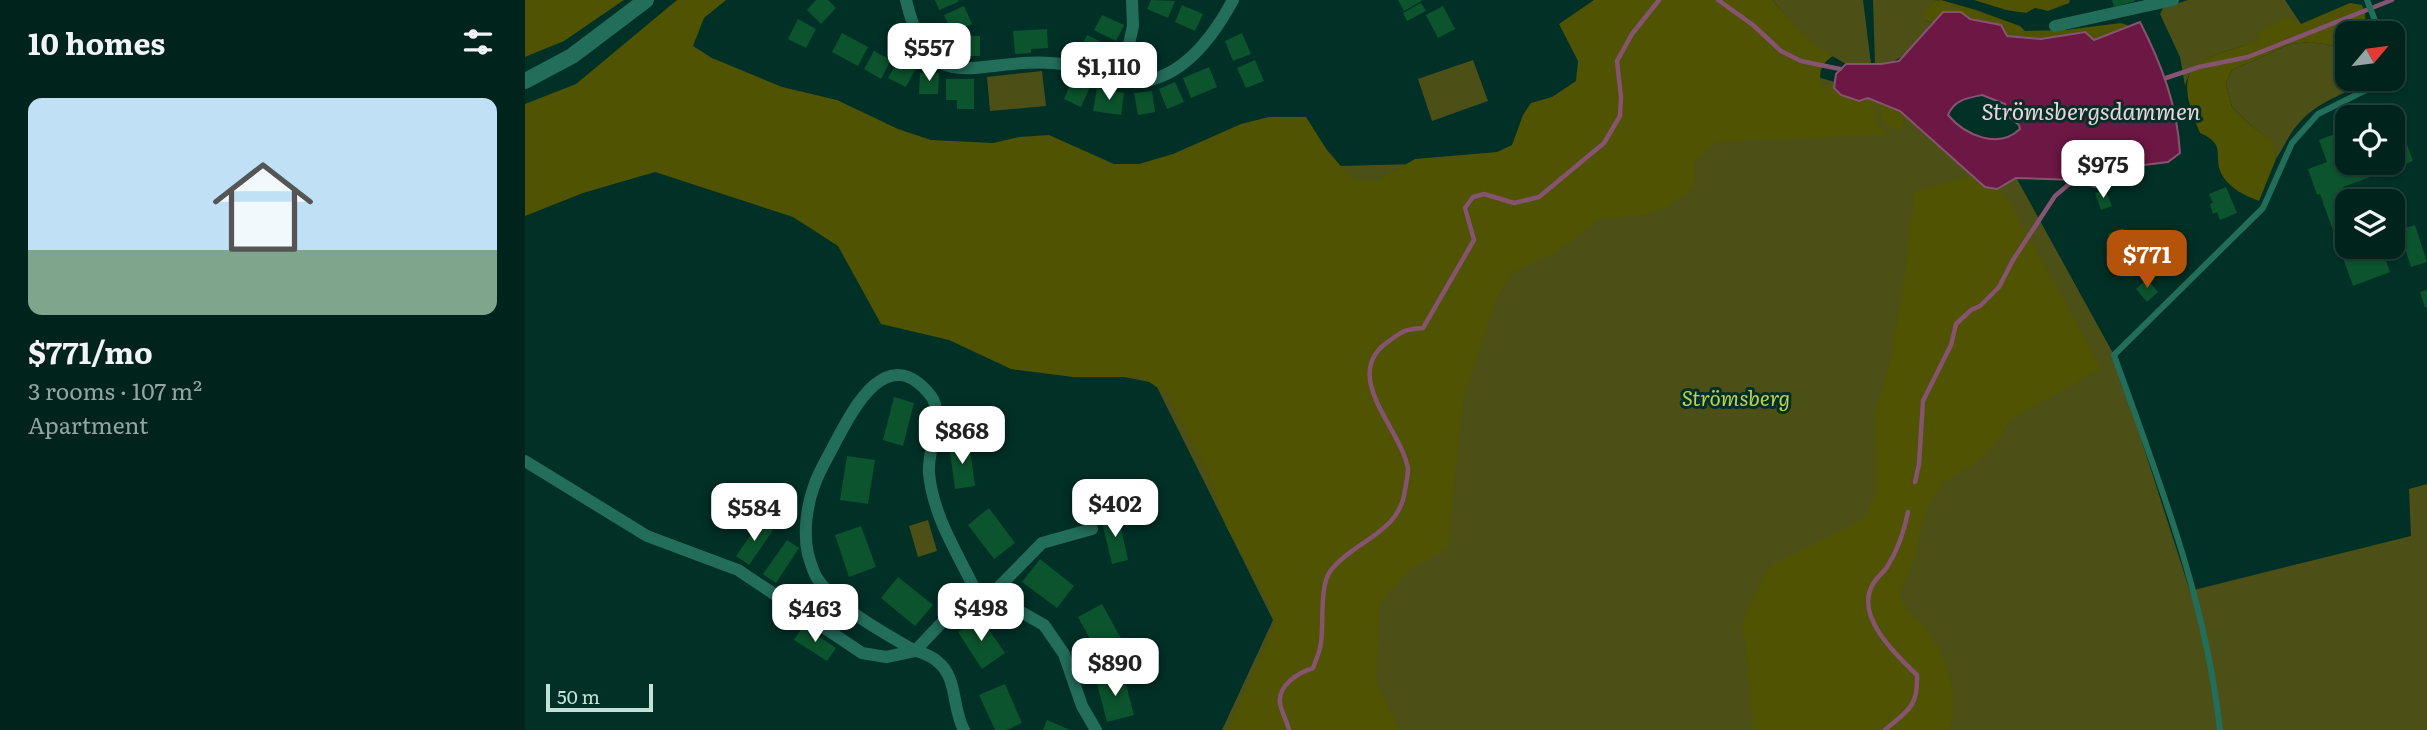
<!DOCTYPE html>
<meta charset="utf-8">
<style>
:root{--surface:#00241c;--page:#0e3029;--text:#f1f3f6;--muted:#95a4a3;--line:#22413b;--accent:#b45309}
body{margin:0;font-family:Literata,serif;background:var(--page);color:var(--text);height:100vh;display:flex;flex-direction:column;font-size:26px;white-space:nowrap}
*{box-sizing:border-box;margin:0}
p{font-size:23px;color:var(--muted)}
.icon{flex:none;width:38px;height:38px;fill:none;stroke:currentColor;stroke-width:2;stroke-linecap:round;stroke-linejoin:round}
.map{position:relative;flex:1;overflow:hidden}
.panel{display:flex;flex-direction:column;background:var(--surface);width:525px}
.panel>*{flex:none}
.needle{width:46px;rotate:61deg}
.controls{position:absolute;left:1810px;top:21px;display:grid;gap:14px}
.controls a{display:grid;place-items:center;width:70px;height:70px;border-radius:14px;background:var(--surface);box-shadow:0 2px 5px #0004,0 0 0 2px var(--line);font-size:35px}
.scale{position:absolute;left:21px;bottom:18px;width:107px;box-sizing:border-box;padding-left:7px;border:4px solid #c4e1d8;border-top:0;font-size:19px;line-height:24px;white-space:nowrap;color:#c4e1d8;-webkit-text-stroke:5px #003026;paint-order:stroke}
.price{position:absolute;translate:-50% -60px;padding:0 16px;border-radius:14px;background:#fff;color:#222;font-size:23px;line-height:46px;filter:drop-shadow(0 2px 4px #0008)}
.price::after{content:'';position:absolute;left:50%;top:42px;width:21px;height:16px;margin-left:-10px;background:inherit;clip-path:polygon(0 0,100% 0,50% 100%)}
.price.selected{background:var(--accent);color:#fff}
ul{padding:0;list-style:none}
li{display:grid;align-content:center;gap:14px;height:371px;padding:0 28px}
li+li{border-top:2px solid var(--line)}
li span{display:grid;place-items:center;height:217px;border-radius:14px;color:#555}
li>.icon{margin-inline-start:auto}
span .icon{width:126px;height:126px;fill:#fffc;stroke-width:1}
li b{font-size:30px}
h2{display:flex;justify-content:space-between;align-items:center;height:84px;padding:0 28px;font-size:30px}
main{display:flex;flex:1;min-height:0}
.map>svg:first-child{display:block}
.green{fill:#4c5016}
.forest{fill:#4f5302}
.water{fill:#6c1744;stroke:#865470;stroke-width:2;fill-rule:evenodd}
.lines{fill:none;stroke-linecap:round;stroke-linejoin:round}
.stream{stroke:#865470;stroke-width:4.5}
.building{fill:#0c542d}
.service{stroke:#236d5b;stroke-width:6}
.minor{stroke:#236d5b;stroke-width:12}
.tertiary{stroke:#236d5b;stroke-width:16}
.labels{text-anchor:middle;stroke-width:6;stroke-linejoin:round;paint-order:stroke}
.park-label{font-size:21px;font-style:italic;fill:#c4ce4f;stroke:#003026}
.water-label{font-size:23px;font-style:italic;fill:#efd0dc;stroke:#003026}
</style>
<main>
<section class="panel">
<h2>10 homes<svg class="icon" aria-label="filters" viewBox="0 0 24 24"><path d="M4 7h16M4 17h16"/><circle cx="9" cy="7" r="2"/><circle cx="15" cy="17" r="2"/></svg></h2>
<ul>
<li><span style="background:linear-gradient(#bfe0f5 70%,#7fa58c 0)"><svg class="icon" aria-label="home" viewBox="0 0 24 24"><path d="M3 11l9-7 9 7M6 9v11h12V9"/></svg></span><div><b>$771/mo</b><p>3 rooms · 107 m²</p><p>Apartment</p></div></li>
</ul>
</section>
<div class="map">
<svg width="1902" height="730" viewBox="0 0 1902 730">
<rect width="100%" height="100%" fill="#003026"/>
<g class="green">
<path d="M 1248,0 L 1338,0 L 1346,64 L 1321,64 L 1285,43 L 1265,23 Z"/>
<path d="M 1348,0 L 1416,0 L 1409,1 L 1400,20 L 1407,23 C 1391,45 1379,64 1350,64 Z"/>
<path d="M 1663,0 L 1760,0 L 1776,24 C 1762,30 1748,36 1734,41 C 1709,50 1667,55 1660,86 L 1655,57 L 1635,14 L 1638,8 Z"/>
<path d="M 1152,36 L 1378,102 L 1492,179 L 1589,355 L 1665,591 L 1886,536 L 1884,489 L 1902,484 L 1902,730 L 697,730 L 748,620 L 630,383 L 552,368 L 398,293 L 212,184 L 212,181 L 971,162 Z"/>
<path d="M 1786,42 L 1822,48 L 1822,79 L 1852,79 C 1826,91 1794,100 1775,122 C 1765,132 1759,147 1751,159 L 1746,140 L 1724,124 L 1707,107 L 1701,83 L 1707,70 L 1766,44 Z"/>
<path d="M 948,60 L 963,101 L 907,121 L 893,79 Z"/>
<path d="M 517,71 L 521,106 L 465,111 L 462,77 Z"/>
<path d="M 403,520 L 412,551 L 393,557 L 384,526 Z"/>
</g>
<g class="forest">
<path d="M 0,0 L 99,0 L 39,41 L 0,57 Z"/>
<path d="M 152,0 L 201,0 L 179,18 L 168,46 L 187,58 L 257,87 L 312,100 L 373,129 L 406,140 L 468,143 L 494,137 L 524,135 L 589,164 L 614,164 L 648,154 L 716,124 L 744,117 L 781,117 L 802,150 L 828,180 L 851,181 L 890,159 L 972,152 L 987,145 L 998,115 L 1006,103 L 1027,97 L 1051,81 L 1053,61 L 1034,24 L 1069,0 L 1248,0 C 1266,24 1282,41 1308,56 C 1295,65 1294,71 1296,85 C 1311,89 1317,98 1331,100 C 1338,101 1342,98 1349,100 L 1352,125 L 1366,136 L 1347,135 L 1190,142 L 1170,162 L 1169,187 L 1143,207 L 1121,215 L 1076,218 L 1027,255 L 987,272 L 969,305 L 938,399 L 923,549 L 885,569 L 855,603 L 851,681 L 874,730 L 703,730 L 750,624 L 744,603 L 701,526 L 682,471 L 642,394 L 617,377 L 548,377 L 486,369 L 424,340 L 356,324 L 313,246 L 268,217 L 130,172 L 58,193 L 0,216 L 0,104 L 51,84 Z"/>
<path d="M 1416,0 L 1451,10 L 1495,26 L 1500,31 L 1540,30 L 1596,23 L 1605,26 L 1569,41 L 1559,32 L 1516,39 L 1481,36 L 1476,25 L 1418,12 L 1407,23 L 1400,20 L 1400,12 L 1409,1 Z"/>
<path d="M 1449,0 L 1545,0 L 1544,3 L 1523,11 L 1510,8 L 1501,13 L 1481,10 Z"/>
<path d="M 1825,3 L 1837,5 L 1840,12 L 1841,33 L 1822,33 L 1822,48 L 1786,42 L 1766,44 L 1707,70 L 1701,83 L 1707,107 L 1724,124 L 1747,140 L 1751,159 L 1734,201 C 1721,196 1705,189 1697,175 C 1687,156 1703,145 1675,133 C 1644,62 1671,61 1733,41 L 1734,31 L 1762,17 L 1776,24 Z"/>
<path d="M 1356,102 L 1375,111 L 1379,125 L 1376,131 L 1359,124 L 1355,114 Z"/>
<path d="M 1446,176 L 1460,187 L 1472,189 L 1484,202 L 1576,368 L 1484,421 L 1472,441 L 1448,465 L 1419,482 L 1401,509 L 1389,557 L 1375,594 C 1381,612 1384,611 1396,624 C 1414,645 1428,671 1428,698 C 1428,710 1429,720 1424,730 L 1228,730 L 1220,641 L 1216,624 L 1237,579 L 1247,565 L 1329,524 L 1341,514 L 1350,496 L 1351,412 L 1367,353 L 1380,272 L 1389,191 Z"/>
</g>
<path class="water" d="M 1418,12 L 1436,12 L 1445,19 L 1476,25 L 1482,36 L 1516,39 L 1560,32 L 1569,40 L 1615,22 C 1637,65 1652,105 1655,153 L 1643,162 L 1619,165 L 1570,187 L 1549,180 L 1491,178 L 1472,189 L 1460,187 L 1375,111 L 1343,98 L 1334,101 L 1316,95 L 1309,88 L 1311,74 L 1321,64 L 1356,64 L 1374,61 ZM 1457,95 L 1480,104 L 1485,118 L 1494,125 L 1495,129 C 1473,150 1440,135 1423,115 C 1429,100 1442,98 1457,95 Z"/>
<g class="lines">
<g class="stream">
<path d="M 1193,0 L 1228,25 L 1256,51 L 1276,61 L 1315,69"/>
<path d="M 1641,78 L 1674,67 L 1723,57 L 1867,0"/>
<path d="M 1390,482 L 1394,464 L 1398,401 L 1426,345 L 1431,324 L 1446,310 L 1455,306 L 1474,287 L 1488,260 L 1530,196 L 1549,180"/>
<path d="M 764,730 C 762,721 756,711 755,703 C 753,685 773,673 788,668 C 791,660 795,651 796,643 C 799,623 794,585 806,570 C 830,540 875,533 880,490 C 881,484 883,475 883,469 C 877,430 817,378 860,344 C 876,332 879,329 898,328 L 949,240 L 940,208 L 948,197 L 959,194 L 989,203 L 1014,197 L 1079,143 L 1095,116 L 1096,97 L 1092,61 L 1107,34 L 1134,0"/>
<path d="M 1360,730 C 1383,710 1393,708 1392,675 C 1371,655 1329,616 1348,584 C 1351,578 1358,573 1362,567 C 1373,550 1379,532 1383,512"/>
</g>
</g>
<g class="building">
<path d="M 291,0 L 303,0 L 311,8 L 296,24 L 282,10 Z"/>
<path d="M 410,0 L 433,0 L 433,2 L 414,10 Z"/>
<path d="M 626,0 L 650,1 L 643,18 L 622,9 Z"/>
<path d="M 873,0 L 898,0 L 879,11 Z"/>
<path d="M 1587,0 L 1610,0 L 1610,1 L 1589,7 Z"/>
<path d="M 896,3 L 901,11 L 882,21 L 878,13 Z"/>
<path d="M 657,5 L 678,14 L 670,31 L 650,22 Z"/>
<path d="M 439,6 L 447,24 L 427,33 L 419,15 Z"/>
<path d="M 918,6 L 930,29 L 913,38 L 901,15 Z"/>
<path d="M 577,15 L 599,25 L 591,41 L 569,30 Z"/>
<path d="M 273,19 L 291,29 L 281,48 L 263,39 Z"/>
<path d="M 522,29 L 523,48 L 506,49 L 506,53 L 490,54 L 488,31 Z"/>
<path d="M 317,33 L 343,47 L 333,66 L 307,52 Z"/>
<path d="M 717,33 L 726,54 L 708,61 L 700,41 Z"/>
<path d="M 562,35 L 584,46 L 577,62 L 554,51 Z"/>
<rect x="434" y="36" width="21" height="20"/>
<path d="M 349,51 L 366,60 L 356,79 L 339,69 Z"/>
<path d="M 374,59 L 391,68 L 381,87 L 363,78 Z"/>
<path d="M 730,60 L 739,81 L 721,88 L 712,68 Z"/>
<path d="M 684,67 L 692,87 L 666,98 L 658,78 Z"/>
<path d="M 395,73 L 414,73 L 413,94 L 394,94 Z"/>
<path d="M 421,79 L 449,79 L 449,109 L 432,109 L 432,100 L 421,100 Z"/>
<path d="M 547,80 L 565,87 L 556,107 L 539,99 Z"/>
<path d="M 650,82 L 659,102 L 642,109 L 634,89 Z"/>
<path d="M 572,88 L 599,93 L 596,115 L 568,111 Z"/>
<path d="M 627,91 L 630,112 L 613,115 L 609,93 Z"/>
<path d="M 1820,130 L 1822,163 L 1867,163 L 1867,138 L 1878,134 L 1888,161 L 1818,187 L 1823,201 L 1822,247 L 1840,247 L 1844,258 L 1858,253 L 1865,272 L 1828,286 L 1795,194 L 1792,195 L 1783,169 L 1802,162 L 1794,140 Z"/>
<path d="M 1701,187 L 1712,213 L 1695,220 L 1692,212 L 1688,214 L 1685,204 L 1688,203 L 1684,194 Z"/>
<path d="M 1580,189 L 1587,206 L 1576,210 L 1570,193 Z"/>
<path d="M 1890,225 L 1902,262 L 1886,267 L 1874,230 Z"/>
<path d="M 1598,228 L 1608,252 L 1593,259 L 1590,251 L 1586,253 L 1581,242 L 1586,240 L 1583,234 Z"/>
<path d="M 1622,279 L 1633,292 L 1622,302 L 1611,289 Z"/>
<path d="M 1902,290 L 1902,307 L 1900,307 L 1895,292 Z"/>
<path d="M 369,397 L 389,403 L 378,446 L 358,440 Z"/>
<path d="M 444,442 L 450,486 L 430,489 L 424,445 Z"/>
<path d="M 322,456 L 350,460 L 343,504 L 315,500 Z"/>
<path d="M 464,508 L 490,543 L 469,559 L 443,525 Z"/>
<path d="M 593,514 L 603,560 L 587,564 L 576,518 Z"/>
<path d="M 235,522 L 248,530 L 224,565 L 211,556 Z"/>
<path d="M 336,526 L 351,567 L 324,577 L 310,535 Z"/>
<path d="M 262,540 L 274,548 L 251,583 L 238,574 Z"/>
<path d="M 515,559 L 549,586 L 532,608 L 497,582 Z"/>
<path d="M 373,577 L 408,605 L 390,626 L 356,598 Z"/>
<path d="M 289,596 L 327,619 L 320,630 L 283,607 Z"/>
<path d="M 577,604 L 598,642 L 574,655 L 553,617 Z"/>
<path d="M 455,617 L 480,653 L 457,669 L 433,632 Z"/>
<path d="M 278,626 L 311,648 L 302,661 L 269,640 Z"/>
<path d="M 598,673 L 609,715 L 582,722 L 571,680 Z"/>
<path d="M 480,684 L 497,723 L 482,730 L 470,730 L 454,695 Z"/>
<path d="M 522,720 L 545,730 L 518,730 Z"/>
</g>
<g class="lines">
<g class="service">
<path d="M 1842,0 L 1855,33"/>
<path d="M 1867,72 L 1867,74"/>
<path d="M 1695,730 C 1681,600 1633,478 1589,355 L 1738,208 L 1767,143 L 1793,114 L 1863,79"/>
</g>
<g class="minor">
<path d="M 381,0 C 405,103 451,57 527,63 C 551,64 575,78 599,81 C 651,88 687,39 708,0"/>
<path d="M 1530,26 L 1648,0"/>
<path d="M 596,80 L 608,26 L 607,0"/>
<path d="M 0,461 L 122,536 L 213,570 L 337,653 L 361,657 L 390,651 L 423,616 L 466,595 L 519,625 L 539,654 L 557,706 L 571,730"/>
<path d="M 466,595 L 517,543 L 567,529"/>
<path d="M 439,730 C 427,709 433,678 413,662 C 405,654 394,653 385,648 C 357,632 310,606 292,578 C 288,572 285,561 283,554 C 278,533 282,505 289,486 C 294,471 303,457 310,443 C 329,407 363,341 406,396 C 420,415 402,450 404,473 C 408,519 437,560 455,600"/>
</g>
<path class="tertiary" d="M 0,81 L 47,56 L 121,0"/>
</g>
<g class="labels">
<g class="park-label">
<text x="1211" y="406">Strömsberg</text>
</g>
<g class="water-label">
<text x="1566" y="120">Strömsbergsdammen</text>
</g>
</g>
</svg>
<div class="controls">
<a><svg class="needle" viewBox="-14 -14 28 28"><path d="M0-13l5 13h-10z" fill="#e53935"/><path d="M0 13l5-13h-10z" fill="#95a4a3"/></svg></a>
<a><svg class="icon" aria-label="locate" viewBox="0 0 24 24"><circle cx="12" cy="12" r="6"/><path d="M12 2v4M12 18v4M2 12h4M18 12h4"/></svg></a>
<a><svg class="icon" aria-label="layers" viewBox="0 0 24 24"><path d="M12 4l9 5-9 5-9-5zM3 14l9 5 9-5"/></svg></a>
</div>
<div class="scale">50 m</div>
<b class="price" style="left:404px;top:83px">$557</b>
<b class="price" style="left:584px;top:102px">$1,110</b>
<b class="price" style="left:1578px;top:200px">$975</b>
<b class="price selected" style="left:1622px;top:290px">$771</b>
<b class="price" style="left:437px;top:466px">$868</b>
<b class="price" style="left:590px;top:539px">$402</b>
<b class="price" style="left:229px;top:543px">$584</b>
<b class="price" style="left:456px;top:643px">$498</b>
<b class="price" style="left:290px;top:644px">$463</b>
<b class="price" style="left:590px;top:698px">$890</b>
</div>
</main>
